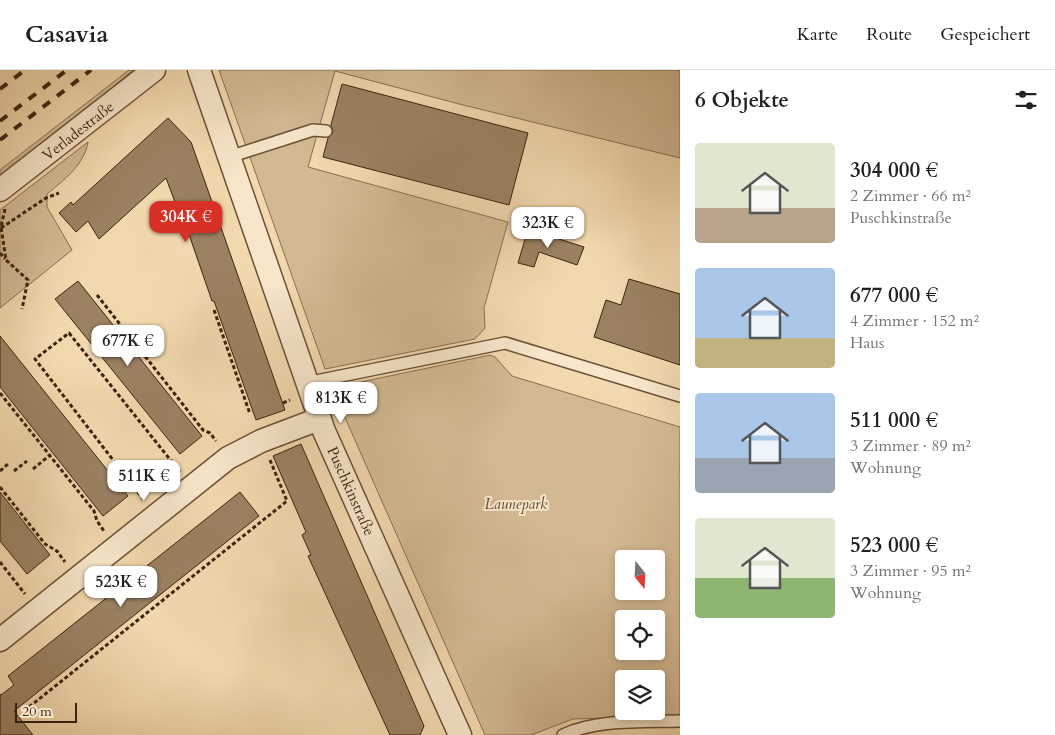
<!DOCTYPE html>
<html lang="de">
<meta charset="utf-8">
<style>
:root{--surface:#fff;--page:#f2f2f2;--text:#202124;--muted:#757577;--line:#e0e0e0;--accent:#d93025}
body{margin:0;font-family:Cardo,serif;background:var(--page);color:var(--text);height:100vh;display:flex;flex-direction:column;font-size:19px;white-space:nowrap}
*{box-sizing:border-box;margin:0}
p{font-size:16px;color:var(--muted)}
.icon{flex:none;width:28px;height:28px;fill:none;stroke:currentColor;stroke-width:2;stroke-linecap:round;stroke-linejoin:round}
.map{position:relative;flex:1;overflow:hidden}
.details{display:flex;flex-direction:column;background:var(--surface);width:375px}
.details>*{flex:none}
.needle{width:32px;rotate:162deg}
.tools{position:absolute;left:615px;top:480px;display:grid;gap:10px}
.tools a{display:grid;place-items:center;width:50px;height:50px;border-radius:5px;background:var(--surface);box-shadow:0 2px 8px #0003;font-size:25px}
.scale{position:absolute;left:15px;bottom:12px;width:62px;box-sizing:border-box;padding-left:5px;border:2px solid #3c2310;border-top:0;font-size:14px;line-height:18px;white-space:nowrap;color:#3c2310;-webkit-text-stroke:4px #f7e6ca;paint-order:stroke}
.price{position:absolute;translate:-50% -42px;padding:0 11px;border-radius:10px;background:#fff;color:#222;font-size:16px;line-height:32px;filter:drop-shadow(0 1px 2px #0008)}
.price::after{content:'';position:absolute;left:50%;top:30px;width:15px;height:11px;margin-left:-8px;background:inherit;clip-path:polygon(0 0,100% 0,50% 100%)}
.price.active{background:var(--accent);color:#fff}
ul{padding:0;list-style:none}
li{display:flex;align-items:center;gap:15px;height:125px;padding:0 15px}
li span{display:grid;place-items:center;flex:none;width:140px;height:100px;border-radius:5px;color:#555}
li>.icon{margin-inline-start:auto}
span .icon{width:60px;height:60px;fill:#fffc;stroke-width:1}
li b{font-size:21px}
h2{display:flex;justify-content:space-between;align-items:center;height:60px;padding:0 15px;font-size:21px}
header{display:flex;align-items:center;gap:30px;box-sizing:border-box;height:70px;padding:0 25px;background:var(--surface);border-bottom:1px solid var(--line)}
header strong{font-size:24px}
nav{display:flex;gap:28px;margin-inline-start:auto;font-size:18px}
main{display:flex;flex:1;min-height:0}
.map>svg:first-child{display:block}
.green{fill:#d3b992;stroke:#886e51;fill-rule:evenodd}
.building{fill:#9b8162;stroke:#3c2310}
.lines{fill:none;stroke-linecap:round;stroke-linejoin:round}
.lane-casing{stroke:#6a5037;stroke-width:14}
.street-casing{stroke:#6a5037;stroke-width:25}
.path{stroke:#3c2310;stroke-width:3;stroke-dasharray:4 2.5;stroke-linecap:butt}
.lane{stroke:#f7e6ca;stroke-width:11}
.street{stroke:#f7e6ca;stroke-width:22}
.rail{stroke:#3c2310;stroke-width:4;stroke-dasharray:9 9;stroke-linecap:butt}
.labels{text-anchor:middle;stroke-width:4;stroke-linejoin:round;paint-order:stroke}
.street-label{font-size:15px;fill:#3c2310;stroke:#f7e6ca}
.park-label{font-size:15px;font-style:italic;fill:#624830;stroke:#f7e6ca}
</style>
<header>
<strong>Casavia</strong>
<nav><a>Karte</a><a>Route</a><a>Gespeichert</a></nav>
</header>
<main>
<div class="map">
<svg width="680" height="665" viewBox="0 0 680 665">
<rect width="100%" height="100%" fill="#f2d8ad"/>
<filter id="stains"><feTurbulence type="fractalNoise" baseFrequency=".004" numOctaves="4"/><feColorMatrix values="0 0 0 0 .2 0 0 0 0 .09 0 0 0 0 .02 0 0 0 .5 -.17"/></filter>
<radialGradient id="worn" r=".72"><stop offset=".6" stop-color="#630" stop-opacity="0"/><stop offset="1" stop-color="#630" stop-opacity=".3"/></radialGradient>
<g class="green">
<path d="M 129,0 L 133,0 L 91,36 L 0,107 L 0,100 Z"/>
<path d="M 219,0 L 680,0 L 680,88 L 463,35 L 335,1 L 308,97 L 508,152 L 484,238 L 485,258 L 475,269 L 325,299 Z"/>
<path d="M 88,72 C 84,95 65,109 47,124 L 47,137 L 72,180 L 0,238 L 0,140 Z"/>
<path d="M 490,285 L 495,287 L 512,306 L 680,357 L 680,646 L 573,649 L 531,665 L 485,665 L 332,318 ZM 624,489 L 656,489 L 656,521 L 624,521 ZM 624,549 L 656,549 L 656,581 L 624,581 ZM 624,609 L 656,609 L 656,641 L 624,641 Z"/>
</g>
<g class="building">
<path d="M 342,14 L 528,63 L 509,135 L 323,87 L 328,68 L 333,62 L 331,55 Z"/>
<path d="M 168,48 L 191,72 L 285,340 L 256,350 L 214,231 L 212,231 L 183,147 L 181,148 L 166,108 L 99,169 L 88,151 L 76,162 L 59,143 L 71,132 L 73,135 Z"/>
<path d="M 528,159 L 584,177 L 577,195 L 539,182 L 534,197 L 518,193 Z"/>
<path d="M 629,209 L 680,224 L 680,295 L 594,267 L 606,230 L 621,235 Z"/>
<path d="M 78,211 L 202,366 L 180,384 L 55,229 Z"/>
<path d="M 0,266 L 128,426 L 103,446 L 0,317 Z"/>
<path d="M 301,374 L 424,656 L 420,665 L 390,665 L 308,486 L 311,485 L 302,465 L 306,462 L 273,386 Z"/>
<path d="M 0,422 L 50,485 L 27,504 L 0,471 Z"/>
<path d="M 240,422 L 259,446 L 14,641 L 33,665 L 0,665 L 0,624 L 1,625 L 14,615 L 8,606 Z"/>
</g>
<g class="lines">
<defs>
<g id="lane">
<path d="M 229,87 L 313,60 L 326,61"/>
<path d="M 306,313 L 505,273 L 680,326"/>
<path d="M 563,665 C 597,649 643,652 680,651"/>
</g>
<g id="street">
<path d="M 199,0 L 324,361 L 460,665"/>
<path d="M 0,120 L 154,0"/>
<path d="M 0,570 L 228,388 L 261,371 L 319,349"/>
</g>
</defs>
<use href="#lane" class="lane-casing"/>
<use href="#street" class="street-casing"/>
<g class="path">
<path d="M 5,139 L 1,157 L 6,190 L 28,210 L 22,239"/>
<path d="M 1,158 L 46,128 L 59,123"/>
<path d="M 0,183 L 5,189"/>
<path d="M 97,225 L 203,360 L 210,363 L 216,371"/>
<path d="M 214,240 L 250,344"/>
<path d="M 0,323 L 94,441 L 97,451 L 104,461"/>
<path d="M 283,333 L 290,330"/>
<path d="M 33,399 L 50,385"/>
<path d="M 0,401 L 8,394"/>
<path d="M 14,401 L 27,391"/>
<path d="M 0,417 L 45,474 L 57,481 L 65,492"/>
<path d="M 144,430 L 35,289 L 69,263 L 180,402"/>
<path d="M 0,492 L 25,524"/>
<path d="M 24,641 L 287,431 L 270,390"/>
</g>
<use href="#lane" class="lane"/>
<use href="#street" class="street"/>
<g class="rail">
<path d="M 0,19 L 25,0"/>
<path d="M 0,51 L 67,0"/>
<path d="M 0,70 L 91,0"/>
</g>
</g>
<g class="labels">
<g class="street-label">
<text transform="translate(78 61) rotate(-38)" y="5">Verladestraße</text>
<text transform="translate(351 421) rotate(66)" y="5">Puschkinstraße</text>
</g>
<g class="park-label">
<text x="516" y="439">Launepark</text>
</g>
</g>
<rect width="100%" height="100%" filter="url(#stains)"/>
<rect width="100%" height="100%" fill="url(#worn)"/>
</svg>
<div class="tools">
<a><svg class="needle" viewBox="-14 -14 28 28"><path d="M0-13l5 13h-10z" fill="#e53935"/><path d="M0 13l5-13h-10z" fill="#757577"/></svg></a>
<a><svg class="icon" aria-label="locate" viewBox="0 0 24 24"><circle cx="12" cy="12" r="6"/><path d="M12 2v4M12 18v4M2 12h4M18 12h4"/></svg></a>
<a><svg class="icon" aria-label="layers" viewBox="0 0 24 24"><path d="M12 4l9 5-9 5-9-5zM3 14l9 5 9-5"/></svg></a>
</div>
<div class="scale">20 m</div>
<b class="price active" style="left:186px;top:173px">304K €</b>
<b class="price" style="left:548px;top:179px">323K €</b>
<b class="price" style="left:128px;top:297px">677K €</b>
<b class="price" style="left:341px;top:354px">813K €</b>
<b class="price" style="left:144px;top:432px">511K €</b>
<b class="price" style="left:121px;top:538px">523K €</b>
</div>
<section class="details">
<h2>6 Objekte<svg class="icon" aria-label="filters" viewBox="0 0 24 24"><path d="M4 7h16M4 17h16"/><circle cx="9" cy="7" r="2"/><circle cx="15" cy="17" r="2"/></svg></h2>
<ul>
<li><span style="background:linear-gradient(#dfe7d0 65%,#b9a48a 0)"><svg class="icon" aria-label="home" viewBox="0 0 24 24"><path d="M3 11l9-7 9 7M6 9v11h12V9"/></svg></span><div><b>304 000 €</b><p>2 Zimmer · 66 m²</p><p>Puschkinstraße</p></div></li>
<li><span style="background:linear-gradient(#a9c7e8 70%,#c2b280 0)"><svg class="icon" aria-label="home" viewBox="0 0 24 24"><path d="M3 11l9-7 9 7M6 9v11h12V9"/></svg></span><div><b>677 000 €</b><p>4 Zimmer · 152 m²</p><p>Haus</p></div></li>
<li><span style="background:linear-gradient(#a9c7e8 65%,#9aa5b1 0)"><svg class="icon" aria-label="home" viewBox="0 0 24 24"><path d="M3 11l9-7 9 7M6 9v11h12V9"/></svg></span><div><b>511 000 €</b><p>3 Zimmer · 89 m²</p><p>Wohnung</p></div></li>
<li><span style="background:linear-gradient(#dfe7d0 60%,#8fb573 0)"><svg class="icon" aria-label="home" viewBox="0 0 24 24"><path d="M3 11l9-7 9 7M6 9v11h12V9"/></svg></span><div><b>523 000 €</b><p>3 Zimmer · 95 m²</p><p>Wohnung</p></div></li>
</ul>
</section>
</main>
